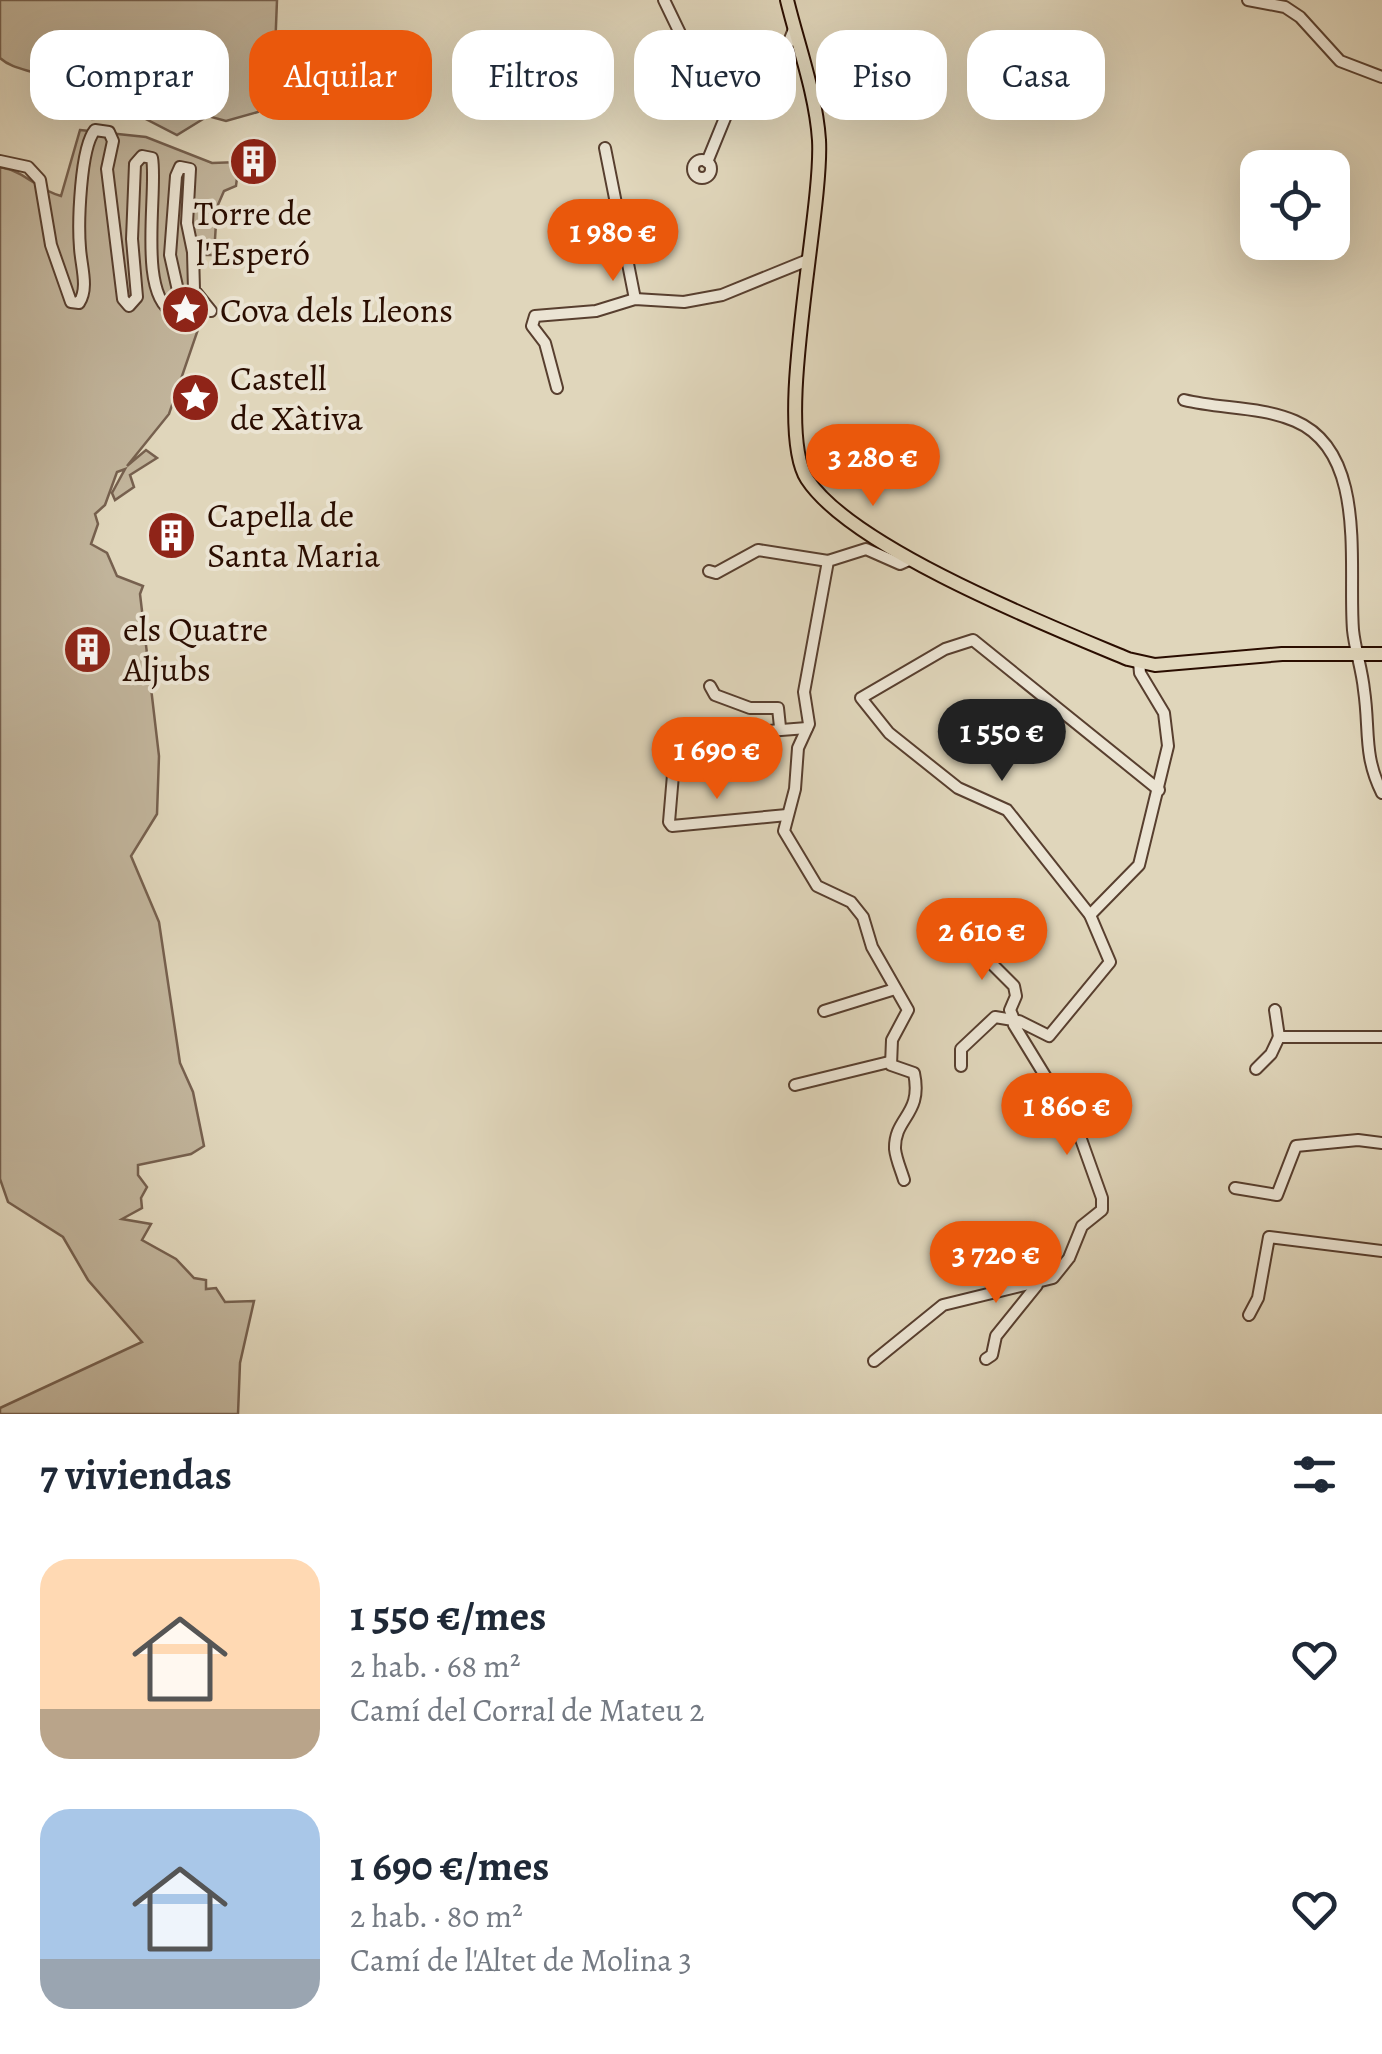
<!DOCTYPE html>
<html lang="es">
<meta charset="utf-8">
<style>
:root{--surface:#fff;--page:#f2f2f3;--text:#1f2937;--muted:#747a83;--accent:#ea580c}
body{margin:0;font-family:Alegreya,serif;background:var(--page);color:var(--text);height:100vh;display:flex;flex-direction:column;font-size:38px;white-space:nowrap}
*{box-sizing:border-box;margin:0}
p{font-size:32px;color:var(--muted)}
.icon{flex:none;width:55px;height:55px;fill:none;stroke:currentColor;stroke-width:2;stroke-linecap:round;stroke-linejoin:round}
.map{position:relative;height:1414px;overflow:hidden}
.side{display:flex;flex-direction:column;background:var(--surface);flex:1}
.side>*{flex:none}
.hud{position:absolute;left:30px;top:30px;width:1322px;height:90px;display:flex;gap:20px}
.tools{position:absolute;left:1240px;top:150px;display:grid;gap:20px}
.tools a{display:grid;place-items:center;width:110px;height:110px;border-radius:20px;background:var(--surface);box-shadow:0 10px 40px #0002;font-size:50px}
.price{position:absolute;translate:-50% -85px;padding:0 22px;border-radius:35px;background:var(--accent);color:#fff;font-size:32px;line-height:65px;filter:drop-shadow(0 2px 5px #0008)}
.price::after{content:'';position:absolute;left:50%;top:60px;width:30px;height:22px;margin-left:-15px;background:inherit;clip-path:polygon(0 0,100% 0,50% 100%)}
.price.selected{background:#222;color:#fff}
ul{padding:0;list-style:none}
li{display:flex;align-items:center;gap:30px;height:250px;padding:0 40px}
li span{display:grid;place-items:center;flex:none;width:280px;height:200px;border-radius:30px;color:#555}
li>.icon{margin-inline-start:auto}
span .icon{width:120px;height:120px;fill:#fffc;stroke-width:1}
li b{font-size:42px}
h2{display:flex;justify-content:space-between;align-items:center;height:120px;padding:0 40px;font-size:42px}
.pill{padding:0 35px;border-radius:30px;background:var(--surface);box-shadow:0 10px 40px #0002;font-size:35px;line-height:90px}
.pill.selected{background:var(--accent);color:#fff}
.map>svg:first-child{display:block}
.green{fill:#c1b49b;stroke:#76604e;stroke-width:2.5}
.lines{fill:none;stroke-linecap:round;stroke-linejoin:round}
.minor-casing{stroke:#583f2f;stroke-width:14}
.major-casing{stroke:#2a0d00;stroke-width:16}
.minor{stroke:#ebe4d3;stroke-width:10}
.major{stroke:#e0d6bb;stroke-width:12}
.labels{text-anchor:middle;stroke-width:8;stroke-linejoin:round;paint-order:stroke}
.poi-label{font-size:35px;fill:#2a0d00;stroke:#ebe4d3;text-anchor:start}
</style>
<div class="map">
<svg width="1382" height="1414" viewBox="0 0 1382 1414">
<rect width="100%" height="100%" fill="#e0d6bb"/>
<filter id="stains"><feTurbulence type="fractalNoise" baseFrequency=".002" numOctaves="4"/><feColorMatrix values="0 0 0 0 .2 0 0 0 0 .09 0 0 0 0 .02 0 0 0 .5 -.17"/></filter>
<radialGradient id="worn" r=".72"><stop offset=".6" stop-color="#630" stop-opacity="0"/><stop offset="1" stop-color="#630" stop-opacity=".3"/></radialGradient>
<g class="green">
<path d="M 0,0 L 277,0 L 274,77 L 258,112 L 226,121 L 208,116 L 177,135 L 132,112 L 124,117 L 92,119 L 73,92 L 68,94 C 43,66 19,75 0,58 Z"/>
<path d="M 80,130 L 146,137 L 212,163 L 239,162 L 236,186 L 224,191 L 217,207 L 214,255 L 191,255 L 204,312 L 169,414 L 127,466 L 146,450 L 157,458 L 130,475 L 134,487 L 115,500 L 112,493 L 125,469 L 117,472 L 105,505 L 95,514 L 98,524 L 91,544 L 107,553 L 117,576 L 143,586 L 140,594 L 159,756 L 157,814 L 131,856 L 159,922 L 180,1063 L 193,1092 L 204,1146 L 191,1154 L 138,1165 L 138,1175 L 147,1187 L 141,1198 L 142,1208 L 122,1219 L 151,1224 L 142,1240 L 176,1259 L 194,1278 L 206,1280 L 206,1289 L 216,1288 L 225,1302 L 254,1301 L 240,1363 L 238,1414 L 0,1414 L 0,1408 L 142,1342 L 88,1280 L 63,1237 L 8,1202 L 0,1179 L 0,167 C 27,172 37,190 61,196 Z"/>
</g>
<g class="lines">
<defs>
<g id="minor">
<path d="M 664,0 L 705,85 L 727,113 L 778,108 L 786,49 L 794,29"/>
<path d="M 1248,0 L 1285,7 L 1300,17 L 1340,61 L 1382,77"/>
<path d="M 605,148 L 635,299"/>
<circle cx="702" cy="169" r="9"/>
<path d="M 0,161 L 28,167 L 40,180 L 51,245 L 71,302 L 79,303 C 89,288 81,266 80,248 C 78,224 80,148 95,130 L 109,132 L 113,141 L 107,169 L 123,299 L 129,306 L 137,297 L 132,239 L 135,164 L 142,156 L 152,158 C 158,188 137,295 173,312 L 181,304 L 170,255 L 176,176 L 180,167 L 190,169 L 187,223 L 193,252 L 194,290 L 211,311"/>
<path d="M 707,162 L 727,113"/>
<path d="M 557,388 L 545,343 L 532,326 L 535,316 L 596,311 L 635,299 L 684,302 L 722,295 L 808,260"/>
<path d="M 1184,400 C 1220,409 1260,406 1295,421 C 1368,452 1348,566 1353,630 C 1355,650 1362,669 1364,690 C 1370,730 1363,755 1382,793"/>
<path d="M 709,571 L 716,573 L 758,550 L 828,561"/>
<path d="M 710,686 L 715,695 L 750,708 L 778,708 L 780,727"/>
<path d="M 756,732 L 807,728"/>
<path d="M 674,763 L 669,822 L 672,826 L 787,815"/>
<path d="M 1090,915 L 1139,865 L 1168,746 L 1164,713 L 1140,673 L 1139,662"/>
<path d="M 969,923 L 972,944 L 1014,986 L 1016,996 L 1010,1010 L 1015,1022"/>
<path d="M 1275,1010 L 1279,1037 L 1382,1037"/>
<path d="M 824,1011 L 895,989"/>
<path d="M 961,1066 L 961,1049 L 995,1017 L 1013,1020"/>
<path d="M 1256,1069 L 1271,1054 L 1279,1037"/>
<path d="M 795,1085 L 889,1062"/>
<path d="M 904,1180 C 901,1170 896,1159 895,1149 C 894,1117 923,1115 914,1073 L 891,1065 L 892,1040 L 908,1010 L 872,947 L 863,917 L 851,902 L 817,886 L 784,831 L 795,789 L 798,748 L 809,724 L 804,692 L 828,561 L 866,549 L 900,564 L 909,560"/>
<path d="M 1235,1188 L 1277,1195 L 1296,1146 L 1358,1140 L 1382,1143"/>
<path d="M 1249,1315 L 1258,1298 L 1269,1237 L 1382,1251"/>
<path d="M 986,1359 L 992,1355 L 996,1336 L 1037,1285"/>
<path d="M 874,1361 L 943,1305 L 1053,1278 L 1069,1258 L 1082,1226 L 1102,1210 L 1102,1198 L 1077,1128 L 1014,1025 L 1019,1021 L 1049,1036 L 1110,962 L 1090,915 L 1007,810 L 958,788 L 889,733 L 861,698 L 945,649 L 973,640 L 1159,790"/>
</g>
<path id="major" d="M 787,0 C 798,45 816,94 819,140 C 823,213 773,426 807,479 C 852,548 1049,626 1128,659 L 1155,665 L 1282,654 L 1382,654"/>
</defs>
<use href="#minor" class="minor-casing"/>
<use href="#major" class="major-casing"/>
<use href="#minor" class="minor"/>
<use href="#major" class="major"/>
</g>
<defs>
<symbol id="building-disc" viewBox="-11 -11 22 22"><circle r="9.5" fill="#8f2418" stroke="#ebe4d3"/><path d="M-4-6H4V6H1V3H-1V6H-4ZM-2.5-4.3h1.7v1.8h-1.7ZM.8-4.3h1.7v1.8H.8ZM-2.5-1h1.7V.8h-1.7ZM.8-1h1.7V.8H.8Z" fill="#fff"/></symbol>
<symbol id="sight-disc" viewBox="-11 -11 22 22"><circle r="9.5" fill="#8f2418" stroke="#ebe4d3"/><path d="M0-6L1.8-2.2L6-1.7L2.9 1.2L3.7 5.4L0 3.3L-3.7 5.4L-2.9 1.2L-6-1.7L-1.8-2.2Z" fill="#fff"/></symbol>
</defs>
<g fill-rule="evenodd">
<use href="#building-disc" x="226" y="134" width="55" height="55"/>
<use href="#sight-disc" x="158" y="282" width="55" height="55"/>
<use href="#sight-disc" x="168" y="370" width="55" height="55"/>
<use href="#building-disc" x="144" y="508" width="55" height="55"/>
<use href="#building-disc" x="60" y="622" width="55" height="55"/>
</g>
<g class="labels">
<g class="poi-label">
<text x="253" y="225" text-anchor="middle">Torre de<tspan x="253" dy="40">l'Esperó</tspan></text>
<text x="220" y="322">Cova dels Lleons</text>
<text x="230" y="390">Castell<tspan x="230" dy="40">de Xàtiva</tspan></text>
<text x="207" y="527">Capella de<tspan x="207" dy="40">Santa Maria</tspan></text>
<text x="123" y="641">els Quatre<tspan x="123" dy="40">Aljubs</tspan></text>
</g>
</g>
<rect width="100%" height="100%" filter="url(#stains)"/>
<rect width="100%" height="100%" fill="url(#worn)"/>
</svg>
<div class="tools">
<a><svg class="icon" aria-label="locate" viewBox="0 0 24 24"><circle cx="12" cy="12" r="6"/><path d="M12 2v4M12 18v4M2 12h4M18 12h4"/></svg></a>
</div>
<b class="price" style="left:613px;top:284px">1 980 €</b>
<b class="price" style="left:873px;top:509px">3 280 €</b>
<b class="price selected" style="left:1002px;top:784px">1 550 €</b>
<b class="price" style="left:717px;top:802px">1 690 €</b>
<b class="price" style="left:982px;top:983px">2 610 €</b>
<b class="price" style="left:1067px;top:1158px">1 860 €</b>
<b class="price" style="left:996px;top:1306px">3 720 €</b>
<div class="hud">
<a class="pill">Comprar</a>
<a class="pill selected">Alquilar</a>
<a class="pill">Filtros</a>
<a class="pill">Nuevo</a>
<a class="pill">Piso</a>
<a class="pill">Casa</a>
</div>
</div>
<section class="side">
<h2>7 viviendas<svg class="icon" aria-label="filters" viewBox="0 0 24 24"><path d="M4 7h16M4 17h16"/><circle cx="9" cy="7" r="2"/><circle cx="15" cy="17" r="2"/></svg></h2>
<ul>
<li><span style="background:linear-gradient(#ffd9b3 75%,#b9a48a 0)"><svg class="icon" aria-label="home" viewBox="0 0 24 24"><path d="M3 11l9-7 9 7M6 9v11h12V9"/></svg></span><div><b>1 550 €/mes</b><p>2 hab. · 68 m²</p><p>Camí del Corral de Mateu 2</p></div><svg class="icon" aria-label="heart" viewBox="0 0 24 24"><path d="M12 20l-8-8c-3-5 5-10 8-4 3-6 11-1 8 4z"/></svg></li>
<li><span style="background:linear-gradient(#a9c7e8 75%,#9aa5b1 0)"><svg class="icon" aria-label="home" viewBox="0 0 24 24"><path d="M3 11l9-7 9 7M6 9v11h12V9"/></svg></span><div><b>1 690 €/mes</b><p>2 hab. · 80 m²</p><p>Camí de l'Altet de Molina 3</p></div><svg class="icon" aria-label="heart" viewBox="0 0 24 24"><path d="M12 20l-8-8c-3-5 5-10 8-4 3-6 11-1 8 4z"/></svg></li>
</ul>
</section>
